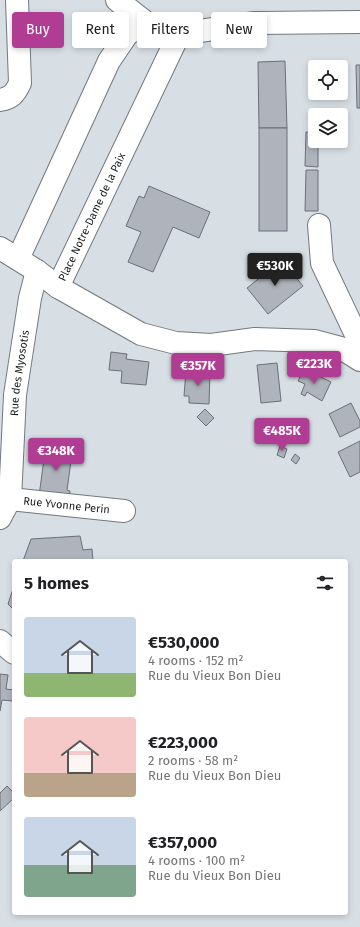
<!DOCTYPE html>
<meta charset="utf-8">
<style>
:root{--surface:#fff;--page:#f6f6f6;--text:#202124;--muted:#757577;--accent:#b13c94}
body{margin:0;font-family:"Fira Sans",sans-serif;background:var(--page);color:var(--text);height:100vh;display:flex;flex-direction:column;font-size:15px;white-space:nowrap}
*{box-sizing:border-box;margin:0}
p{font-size:13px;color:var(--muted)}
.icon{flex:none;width:22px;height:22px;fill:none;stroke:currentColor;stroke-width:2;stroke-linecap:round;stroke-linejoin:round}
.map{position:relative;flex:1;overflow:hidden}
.drawer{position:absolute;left:12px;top:559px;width:336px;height:356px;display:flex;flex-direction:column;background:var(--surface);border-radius:4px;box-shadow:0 2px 6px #0003}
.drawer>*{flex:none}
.top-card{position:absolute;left:12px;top:12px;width:336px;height:36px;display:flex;gap:8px}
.tools{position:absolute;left:308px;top:60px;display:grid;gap:8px}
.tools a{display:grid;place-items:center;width:40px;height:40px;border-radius:4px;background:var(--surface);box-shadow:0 2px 6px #0003;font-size:20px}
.price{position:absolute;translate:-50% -34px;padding:0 9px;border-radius:4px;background:var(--accent);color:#fff;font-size:13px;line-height:26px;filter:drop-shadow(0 1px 2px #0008)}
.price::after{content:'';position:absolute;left:50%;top:24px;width:12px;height:9px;margin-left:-6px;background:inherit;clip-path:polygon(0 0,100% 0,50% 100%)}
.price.on{background:#222;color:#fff}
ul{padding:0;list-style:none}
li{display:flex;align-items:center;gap:12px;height:100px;padding:0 12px}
li span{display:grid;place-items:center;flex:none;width:112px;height:80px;border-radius:4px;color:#555}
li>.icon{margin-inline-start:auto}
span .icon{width:48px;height:48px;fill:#fffc;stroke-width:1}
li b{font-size:17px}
h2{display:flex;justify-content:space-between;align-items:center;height:48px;padding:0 12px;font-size:17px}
.pill{padding:0 14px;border-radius:4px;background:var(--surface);box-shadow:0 2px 6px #0003;font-size:14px;line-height:36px}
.pill.on{background:var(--accent);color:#fff}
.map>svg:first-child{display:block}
.building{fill:#afb4bc;stroke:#6b6f76}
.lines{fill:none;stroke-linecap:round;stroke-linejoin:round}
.minor-casing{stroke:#71797e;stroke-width:24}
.minor{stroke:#fff;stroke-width:22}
.labels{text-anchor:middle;stroke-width:3;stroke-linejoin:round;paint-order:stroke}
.street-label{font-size:11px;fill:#191c1e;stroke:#e4edf3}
</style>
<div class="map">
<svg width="360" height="927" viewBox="0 0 360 927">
<rect width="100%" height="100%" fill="#d7dfe5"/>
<g class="building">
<path d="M 285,61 L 287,128 L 259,128 L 258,62 Z"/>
<path d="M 356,65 L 360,65 L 360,108 L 357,108 Z"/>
<rect x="259" y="128" width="28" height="103"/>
<path d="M 306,132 L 315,132 L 315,141 L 318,141 L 318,167 L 305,166 Z"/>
<path d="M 306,170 L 318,170 L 318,211 L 305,211 Z"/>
<path d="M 149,186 L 210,212 L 199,238 L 173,227 L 153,272 L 128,262 L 141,232 L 126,226 L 139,196 L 144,198 Z"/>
<path d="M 282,260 L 303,286 L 268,314 L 247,288 Z"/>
<path d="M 111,352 L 127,354 L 126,359 L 149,362 L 146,385 L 121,383 L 122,371 L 109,370 Z"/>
<path d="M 277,363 L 281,401 L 261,403 L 257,365 Z"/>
<path d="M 186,371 L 210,373 L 209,404 L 189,403 L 189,396 L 184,396 Z"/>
<path d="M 303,371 L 310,374 L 311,372 L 331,382 L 322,401 L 307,392 L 305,396 L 301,394 L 305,384 L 298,381 Z"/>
<path d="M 351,403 L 360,421 L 360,427 L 340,437 L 329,414 Z"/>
<path d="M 205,409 L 214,418 L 206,426 L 197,417 Z"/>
<path d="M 360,441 L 360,472 L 350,477 L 338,452 Z"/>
<path d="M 46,444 L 68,447 L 68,453 L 72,454 L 67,490 L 70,491 L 69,499 L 39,496 Z"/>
<path d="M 280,446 L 287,449 L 284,458 L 277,455 Z"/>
<path d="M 295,454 L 300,458 L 296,464 L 291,460 Z"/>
<path d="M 80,536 L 83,550 L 92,549 L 93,561 L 23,561 L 31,539 Z"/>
<path d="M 14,586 L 14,610 L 8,604 Z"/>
<path d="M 0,674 L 8,675 L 6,689 L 14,690 L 13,701 L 2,700 L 0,711 Z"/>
<path d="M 7,786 L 14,793 L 14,798 L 0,811 L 0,793 Z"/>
</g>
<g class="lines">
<defs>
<g id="minor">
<path d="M 117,0 L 149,25 L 179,34 L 255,23 L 360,22"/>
<path d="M 0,100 C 11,98 15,94 20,83 L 17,0"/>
<path d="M 319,225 L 322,263 L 360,343"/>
<path d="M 0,248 L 37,271 L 58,287 L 141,334 L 176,343 L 211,345 L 255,339 L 315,341 L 341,348 L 360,360"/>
<path d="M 18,259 L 109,61 L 128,33 L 149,25"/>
<path id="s1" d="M 58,287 L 179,34"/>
<path id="s2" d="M 10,499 L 124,511"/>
<path id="s3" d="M 0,518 L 10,499 L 15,395 L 30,298 L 37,271"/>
<path d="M 0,641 L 14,653"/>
</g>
</defs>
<use href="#minor" class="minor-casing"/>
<use href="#minor" class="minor"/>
</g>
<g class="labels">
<g class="street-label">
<text dy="4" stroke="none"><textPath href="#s1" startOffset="78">Place Notre-Dame de la Paix</textPath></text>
<text dy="4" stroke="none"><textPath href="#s3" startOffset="148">Rue des Myosotis</textPath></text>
<text dy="4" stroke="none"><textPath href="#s2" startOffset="57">Rue Yvonne Perin</textPath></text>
</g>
</g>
</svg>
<div class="tools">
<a><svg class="icon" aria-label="locate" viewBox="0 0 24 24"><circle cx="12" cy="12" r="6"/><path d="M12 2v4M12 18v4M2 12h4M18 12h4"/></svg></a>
<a><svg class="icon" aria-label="layers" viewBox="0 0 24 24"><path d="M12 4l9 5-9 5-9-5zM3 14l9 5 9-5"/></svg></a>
</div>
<b class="price on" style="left:275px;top:287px">€530K</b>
<b class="price" style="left:314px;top:385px">€223K</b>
<b class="price" style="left:198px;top:387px">€357K</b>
<b class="price" style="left:282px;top:452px">€485K</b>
<b class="price" style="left:56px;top:472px">€348K</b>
<div class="top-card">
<a class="pill on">Buy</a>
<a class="pill">Rent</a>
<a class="pill">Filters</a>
<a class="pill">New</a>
</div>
<section class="drawer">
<h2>5 homes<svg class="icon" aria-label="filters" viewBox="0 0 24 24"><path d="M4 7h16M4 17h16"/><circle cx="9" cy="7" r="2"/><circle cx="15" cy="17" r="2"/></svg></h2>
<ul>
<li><span style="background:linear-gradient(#c9d6e8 70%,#8fb573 0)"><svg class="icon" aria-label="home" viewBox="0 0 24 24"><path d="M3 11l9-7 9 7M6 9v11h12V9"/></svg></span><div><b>€530,000</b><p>4 rooms · 152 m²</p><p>Rue du Vieux Bon Dieu</p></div></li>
<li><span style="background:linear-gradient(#f6c9c9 70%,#b9a48a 0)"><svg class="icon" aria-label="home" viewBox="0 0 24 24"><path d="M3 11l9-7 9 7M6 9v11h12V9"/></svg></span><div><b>€223,000</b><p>2 rooms · 58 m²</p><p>Rue du Vieux Bon Dieu</p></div></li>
<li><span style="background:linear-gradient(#c9d6e8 60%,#7fa58c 0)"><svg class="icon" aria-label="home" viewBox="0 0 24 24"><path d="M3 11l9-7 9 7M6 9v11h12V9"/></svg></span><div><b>€357,000</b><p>4 rooms · 100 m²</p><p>Rue du Vieux Bon Dieu</p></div></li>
</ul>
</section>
</div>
